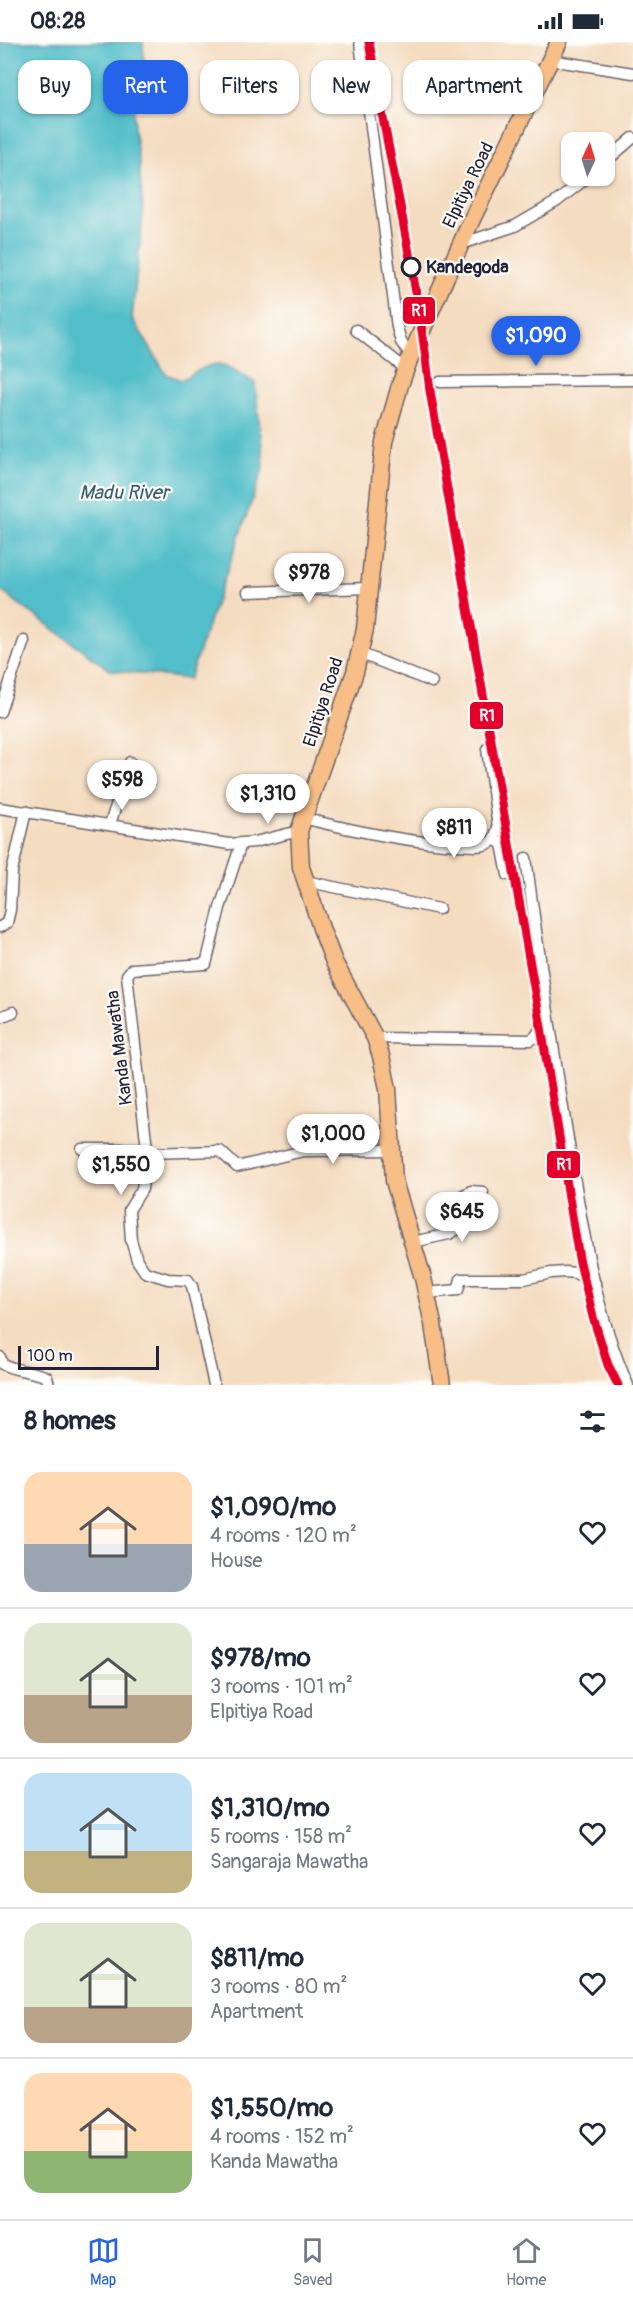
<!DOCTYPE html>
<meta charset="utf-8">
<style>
:root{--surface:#fff;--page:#f2f2f3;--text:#1f2937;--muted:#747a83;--line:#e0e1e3;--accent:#2563eb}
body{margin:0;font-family:Pangolin,sans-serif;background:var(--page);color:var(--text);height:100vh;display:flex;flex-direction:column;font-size:22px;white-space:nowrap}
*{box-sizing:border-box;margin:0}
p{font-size:20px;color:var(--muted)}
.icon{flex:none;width:33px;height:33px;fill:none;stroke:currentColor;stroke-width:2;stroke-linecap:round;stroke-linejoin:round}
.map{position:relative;height:1343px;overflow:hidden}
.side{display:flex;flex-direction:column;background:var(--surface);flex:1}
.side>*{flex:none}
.banner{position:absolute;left:18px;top:18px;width:597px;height:54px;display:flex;gap:12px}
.needle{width:39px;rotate:4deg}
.buttons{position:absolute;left:561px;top:90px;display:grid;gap:12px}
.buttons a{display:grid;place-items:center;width:54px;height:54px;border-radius:12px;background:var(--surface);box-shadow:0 2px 4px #0004;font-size:30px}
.scale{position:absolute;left:18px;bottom:15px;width:141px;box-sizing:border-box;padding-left:6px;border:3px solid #22223b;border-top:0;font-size:16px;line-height:21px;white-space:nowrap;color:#22223b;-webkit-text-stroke:4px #fdfcf7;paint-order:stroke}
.price{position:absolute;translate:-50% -51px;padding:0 14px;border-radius:21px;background:#fff;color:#222;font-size:20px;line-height:39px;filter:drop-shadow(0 2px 3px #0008)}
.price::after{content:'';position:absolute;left:50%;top:36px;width:18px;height:14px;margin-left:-9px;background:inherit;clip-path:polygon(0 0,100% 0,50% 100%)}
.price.on{background:var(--accent);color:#fff}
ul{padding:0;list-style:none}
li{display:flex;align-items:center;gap:18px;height:150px;padding:0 24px}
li+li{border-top:2px solid var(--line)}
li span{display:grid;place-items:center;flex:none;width:168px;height:120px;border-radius:18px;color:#555}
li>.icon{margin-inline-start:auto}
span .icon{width:72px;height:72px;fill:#fffc;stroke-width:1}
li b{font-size:26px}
h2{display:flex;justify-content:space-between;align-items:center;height:72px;padding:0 24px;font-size:26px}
.pill{padding:0 21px;border-radius:18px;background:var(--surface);box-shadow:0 2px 4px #0004;font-size:21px;line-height:54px}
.pill.on{background:var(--accent);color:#fff}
.status{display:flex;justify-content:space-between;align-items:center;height:42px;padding:0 30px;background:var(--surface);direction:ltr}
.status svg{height:16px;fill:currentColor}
.tab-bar{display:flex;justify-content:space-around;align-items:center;height:84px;border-top:2px solid var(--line);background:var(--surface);font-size:16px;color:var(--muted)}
.tab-bar a{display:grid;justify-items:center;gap:3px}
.tab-bar .on{color:var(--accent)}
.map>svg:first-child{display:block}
.water{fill:#51bec9;stroke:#3a7082;stroke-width:1.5}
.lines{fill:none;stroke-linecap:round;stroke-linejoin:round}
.minor-casing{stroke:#6c636a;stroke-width:13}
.primary-casing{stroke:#6c636a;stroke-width:19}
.minor{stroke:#fff;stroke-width:10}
.primary{stroke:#f7be87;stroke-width:16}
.rail-1-casing{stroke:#fdfcf7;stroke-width:14}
.rail-1{stroke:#e4002b;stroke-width:9}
.stop-dot{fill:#fdfcf7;stroke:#22223b;stroke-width:3}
.labels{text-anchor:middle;stroke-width:4.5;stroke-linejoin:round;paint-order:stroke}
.street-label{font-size:18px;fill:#22223b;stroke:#fdfcf7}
.stop-label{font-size:18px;font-weight:bold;fill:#22223b;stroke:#fdfcf7;text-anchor:start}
.water-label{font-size:20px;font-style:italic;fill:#356074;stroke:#fdfcf7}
.line-badge{stroke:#fdfcf7;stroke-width:2}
.badge-label{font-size:16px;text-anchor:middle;font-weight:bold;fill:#fff}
</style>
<div class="status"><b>08:28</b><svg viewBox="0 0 49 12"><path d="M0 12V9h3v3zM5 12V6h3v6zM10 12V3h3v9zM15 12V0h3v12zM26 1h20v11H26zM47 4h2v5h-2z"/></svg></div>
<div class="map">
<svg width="633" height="1343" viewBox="0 0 633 1343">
<rect width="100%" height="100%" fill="#fdfcf7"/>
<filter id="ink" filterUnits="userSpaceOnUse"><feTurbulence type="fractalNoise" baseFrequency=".0167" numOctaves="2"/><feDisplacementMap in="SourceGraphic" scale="12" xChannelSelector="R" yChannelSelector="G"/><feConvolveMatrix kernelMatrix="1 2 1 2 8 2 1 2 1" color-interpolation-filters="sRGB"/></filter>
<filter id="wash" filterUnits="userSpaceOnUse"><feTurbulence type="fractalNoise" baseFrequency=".008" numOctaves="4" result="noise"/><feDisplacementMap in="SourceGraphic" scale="24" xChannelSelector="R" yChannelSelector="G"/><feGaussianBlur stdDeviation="1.35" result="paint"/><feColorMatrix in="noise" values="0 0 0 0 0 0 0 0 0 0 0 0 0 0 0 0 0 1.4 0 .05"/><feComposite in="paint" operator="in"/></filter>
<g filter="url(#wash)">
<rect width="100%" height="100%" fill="#f4dcc0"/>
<path class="water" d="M 0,0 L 143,0 L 145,39 L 139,44 L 134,56 L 134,86 L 139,121 L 143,172 L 132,276 L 166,332 L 181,338 C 220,316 218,317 255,341 L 264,424 L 189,637 L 110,628 L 0,548 Z"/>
</g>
<g filter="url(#ink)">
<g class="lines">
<defs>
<g id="minor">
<path d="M 360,0 L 397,285 L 401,300 L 411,313"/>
<path d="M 550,18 L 633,31"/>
<path d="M 604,121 L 633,96"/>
<path d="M 461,202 L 515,184 L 556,160 L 589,134"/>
<path d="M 356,288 L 406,327"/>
<path d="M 440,340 L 633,338"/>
<path d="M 248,550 L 369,546"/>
<path d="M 359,611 L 432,640"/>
<path d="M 0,670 L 24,599"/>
<path d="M 0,766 L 229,802 L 255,800 L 299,789"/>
<path d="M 303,776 C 354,789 405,800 458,803 C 467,803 481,806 489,801 C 495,798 496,791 498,785 L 487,707"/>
<path d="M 110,782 L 130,720"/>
<path d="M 494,797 L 502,802 L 508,833"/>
<path d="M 526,816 C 539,914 554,1012 570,1109 C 583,1189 595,1269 628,1343"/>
<path d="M 305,839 L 439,867"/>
<path d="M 0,885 L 7,881 L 10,868 L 12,830 L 26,769"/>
<path d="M 0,975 L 13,970"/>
<path d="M 375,996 L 531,998 L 536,994 L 547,975"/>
<path d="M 82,1107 L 147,1107"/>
<path d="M 147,1111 L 220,1109 L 237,1125 L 303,1109 L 392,1108"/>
<path d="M 413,1200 L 449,1192 L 458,1187 L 462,1154 L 471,1149 L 483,1150"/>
<path d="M 426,1251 L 458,1248 L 461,1237 L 524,1237 L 551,1231 L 566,1230 L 575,1231 L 595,1241"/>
<path d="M 0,1315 L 2,1322 C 16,1329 33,1329 47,1335 L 49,1343"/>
<path d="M 214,1343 L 192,1244 L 188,1238 L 168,1237 L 145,1230 L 137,1218 L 131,1198 L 129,1168 L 142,1147 L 147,1107 L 127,933 L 132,927 L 206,922 L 220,866 L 241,802"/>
</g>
<path id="primary" d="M 442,1343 L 433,1282 L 423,1236 L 394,1139 L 388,1047 L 381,1014 L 375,996 L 334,920 L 321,886 L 301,825 L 299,789 L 355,630 L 365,587 L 384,400 L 400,343 L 411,313 L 472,177 L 559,0"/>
</defs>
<use href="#minor" class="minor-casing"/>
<use href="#primary" class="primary-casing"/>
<use href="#minor" class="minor"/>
<use href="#primary" class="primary"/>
<defs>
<path id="rail-1" d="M 369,0 C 389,117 417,232 430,349 L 541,985 L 579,1216 L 593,1275 L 608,1323 L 618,1343"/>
</defs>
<use href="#rail-1" class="rail-1-casing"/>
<use href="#rail-1" class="rail-1"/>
</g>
</g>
<circle class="stop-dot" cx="411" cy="225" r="9"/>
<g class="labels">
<g class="street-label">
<text transform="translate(468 143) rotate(-64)" y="6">Elpitiya Road</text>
<text transform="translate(323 660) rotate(-72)" y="6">Elpitiya Road</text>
<text transform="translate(119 1006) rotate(-97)" y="6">Kanda Mawatha</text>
</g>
<g class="stop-label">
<text x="426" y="231">Kandegoda</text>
</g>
<g class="water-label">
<text x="124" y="457">Madu River</text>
</g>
</g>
<g class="line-badge">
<rect x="402" y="254" width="34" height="29" rx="6" fill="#e4002b"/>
<rect x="469" y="659" width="35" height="29" rx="6" fill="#e4002b"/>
<rect x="546" y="1108" width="35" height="29" rx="6" fill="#e4002b"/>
</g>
<g class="badge-label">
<text x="419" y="274">R1</text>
<text x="487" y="679">R1</text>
<text x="564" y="1128">R1</text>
</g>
</svg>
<div class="buttons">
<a><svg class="needle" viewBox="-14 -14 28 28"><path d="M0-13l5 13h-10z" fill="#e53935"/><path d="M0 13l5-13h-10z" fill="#747a83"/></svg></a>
</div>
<div class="scale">100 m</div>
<b class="price on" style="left:536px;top:325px">$1,090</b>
<b class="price" style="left:309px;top:562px">$978</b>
<b class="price" style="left:122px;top:769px">$598</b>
<b class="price" style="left:268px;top:783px">$1,310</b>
<b class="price" style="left:454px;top:817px">$811</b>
<b class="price" style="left:333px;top:1123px">$1,000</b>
<b class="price" style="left:121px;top:1154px">$1,550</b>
<b class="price" style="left:462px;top:1201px">$645</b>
<div class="banner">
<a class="pill">Buy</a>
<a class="pill on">Rent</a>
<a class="pill">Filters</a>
<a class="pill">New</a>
<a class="pill">Apartment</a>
</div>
</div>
<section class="side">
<h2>8 homes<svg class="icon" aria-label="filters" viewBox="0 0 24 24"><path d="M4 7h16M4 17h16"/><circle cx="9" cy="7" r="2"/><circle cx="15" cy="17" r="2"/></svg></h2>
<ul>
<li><span style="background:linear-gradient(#ffd9b3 60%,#9aa5b1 0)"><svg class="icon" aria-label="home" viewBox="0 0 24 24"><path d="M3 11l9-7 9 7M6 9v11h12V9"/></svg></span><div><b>$1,090/mo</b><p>4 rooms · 120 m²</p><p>House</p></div><svg class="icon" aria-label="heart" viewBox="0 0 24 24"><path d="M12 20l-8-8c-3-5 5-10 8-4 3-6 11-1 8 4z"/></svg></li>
<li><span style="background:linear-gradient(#dfe7d0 60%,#b9a48a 0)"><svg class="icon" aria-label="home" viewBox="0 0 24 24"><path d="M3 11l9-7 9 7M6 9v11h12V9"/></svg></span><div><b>$978/mo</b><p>3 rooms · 101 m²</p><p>Elpitiya Road</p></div><svg class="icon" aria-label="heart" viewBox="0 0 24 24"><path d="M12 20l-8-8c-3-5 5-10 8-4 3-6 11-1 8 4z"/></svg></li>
<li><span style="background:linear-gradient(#bfe0f5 65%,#c2b280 0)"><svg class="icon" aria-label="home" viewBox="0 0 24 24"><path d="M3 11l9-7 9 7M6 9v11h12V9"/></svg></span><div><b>$1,310/mo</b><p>5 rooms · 158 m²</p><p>Sangaraja Mawatha</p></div><svg class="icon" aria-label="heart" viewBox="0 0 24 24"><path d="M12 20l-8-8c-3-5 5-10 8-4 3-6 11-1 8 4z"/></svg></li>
<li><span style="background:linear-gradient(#dfe7d0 70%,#b9a48a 0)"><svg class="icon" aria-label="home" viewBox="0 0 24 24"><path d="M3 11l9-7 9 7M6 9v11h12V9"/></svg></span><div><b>$811/mo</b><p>3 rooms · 80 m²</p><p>Apartment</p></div><svg class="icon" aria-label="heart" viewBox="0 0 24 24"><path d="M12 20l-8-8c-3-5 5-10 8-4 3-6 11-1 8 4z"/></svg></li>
<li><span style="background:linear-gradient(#ffd9b3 65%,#8fb573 0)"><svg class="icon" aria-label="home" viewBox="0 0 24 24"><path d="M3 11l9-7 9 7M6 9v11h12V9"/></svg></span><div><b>$1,550/mo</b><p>4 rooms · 152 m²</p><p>Kanda Mawatha</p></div><svg class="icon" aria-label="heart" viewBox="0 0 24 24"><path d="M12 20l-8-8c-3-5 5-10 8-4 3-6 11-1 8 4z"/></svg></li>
</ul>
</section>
<nav class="tab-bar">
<a class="on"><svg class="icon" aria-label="map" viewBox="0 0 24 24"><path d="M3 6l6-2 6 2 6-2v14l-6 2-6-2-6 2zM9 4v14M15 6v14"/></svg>Map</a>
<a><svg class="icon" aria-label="saved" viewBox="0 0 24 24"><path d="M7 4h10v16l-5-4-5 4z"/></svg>Saved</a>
<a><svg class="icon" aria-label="home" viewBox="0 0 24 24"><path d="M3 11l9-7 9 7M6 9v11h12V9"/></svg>Home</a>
</nav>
